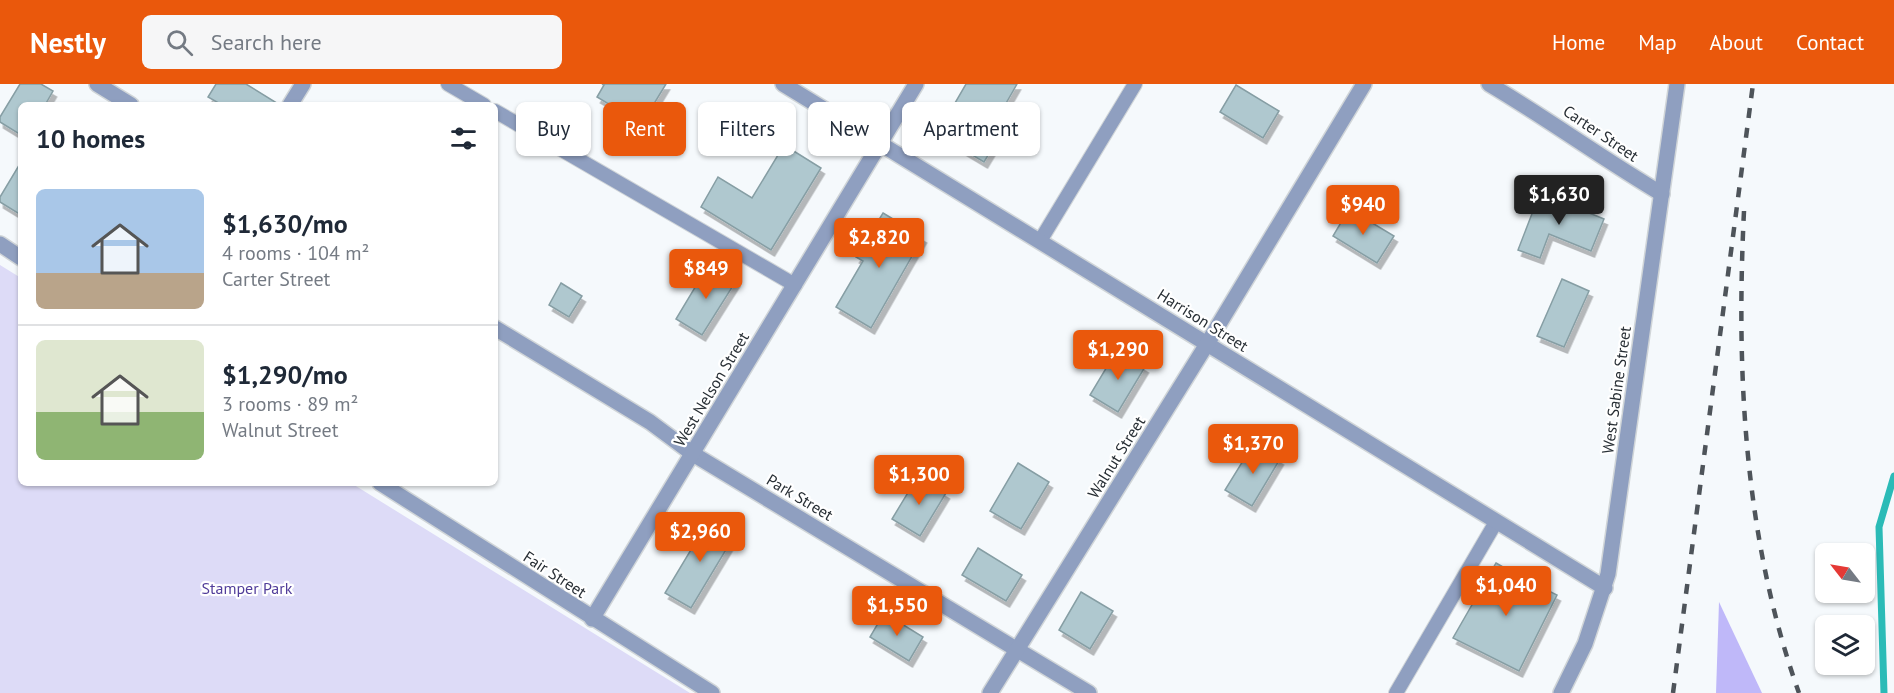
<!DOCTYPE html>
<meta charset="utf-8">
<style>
:root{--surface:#fff;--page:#f6f6f7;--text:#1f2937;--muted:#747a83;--line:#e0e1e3;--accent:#ea580c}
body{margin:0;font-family:"PT Sans",sans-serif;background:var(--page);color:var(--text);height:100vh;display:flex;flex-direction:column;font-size:22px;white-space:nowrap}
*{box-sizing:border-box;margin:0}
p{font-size:20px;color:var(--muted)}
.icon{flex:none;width:33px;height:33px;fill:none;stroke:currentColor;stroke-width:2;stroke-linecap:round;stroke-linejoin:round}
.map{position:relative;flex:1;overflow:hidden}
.side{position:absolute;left:18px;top:18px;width:480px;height:384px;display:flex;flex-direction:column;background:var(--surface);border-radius:9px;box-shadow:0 2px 4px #0004}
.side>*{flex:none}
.guide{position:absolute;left:516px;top:18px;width:570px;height:54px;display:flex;gap:12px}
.needle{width:39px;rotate:301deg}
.fabs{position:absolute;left:1815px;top:459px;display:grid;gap:12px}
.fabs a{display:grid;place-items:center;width:60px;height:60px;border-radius:9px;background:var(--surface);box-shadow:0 2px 4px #0004;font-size:30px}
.price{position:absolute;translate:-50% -51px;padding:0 14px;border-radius:6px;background:var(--accent);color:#fff;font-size:20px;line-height:39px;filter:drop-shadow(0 2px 3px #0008)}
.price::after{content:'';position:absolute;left:50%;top:36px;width:18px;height:14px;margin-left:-9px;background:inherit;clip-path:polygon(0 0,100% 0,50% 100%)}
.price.selected{background:#222;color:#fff}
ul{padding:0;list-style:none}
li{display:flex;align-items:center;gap:18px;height:150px;padding:0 18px}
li+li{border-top:2px solid var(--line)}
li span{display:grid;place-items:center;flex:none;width:168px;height:120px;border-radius:9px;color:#555}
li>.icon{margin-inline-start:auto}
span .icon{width:72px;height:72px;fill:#fffc;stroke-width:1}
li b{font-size:26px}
h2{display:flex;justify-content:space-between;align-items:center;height:72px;padding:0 18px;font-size:26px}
.tag{padding:0 21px;border-radius:9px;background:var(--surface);box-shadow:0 2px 4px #0004;font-size:21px;line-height:54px}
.tag.selected{background:var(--accent);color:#fff}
header{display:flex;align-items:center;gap:36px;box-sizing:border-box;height:84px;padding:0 30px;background:var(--accent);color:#fff}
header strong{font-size:28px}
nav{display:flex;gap:33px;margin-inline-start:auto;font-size:21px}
.search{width:420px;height:54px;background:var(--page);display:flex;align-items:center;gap:15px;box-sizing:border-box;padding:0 21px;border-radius:9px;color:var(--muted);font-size:22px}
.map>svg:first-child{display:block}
.green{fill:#dddbf7}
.forest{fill:#bfb8f9}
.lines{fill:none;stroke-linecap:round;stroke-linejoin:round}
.stream{stroke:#2bbbb7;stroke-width:7}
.building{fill:#afc8cf;stroke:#869ea4;stroke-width:1.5;filter:url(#shadow)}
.service-casing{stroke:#d0d5d8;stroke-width:16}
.minor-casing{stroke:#d0d5d8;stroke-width:18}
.service{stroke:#8f9fc0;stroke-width:14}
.minor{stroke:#8f9fc0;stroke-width:15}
.rail{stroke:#4e545a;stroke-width:4.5;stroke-dasharray:10 10;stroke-linecap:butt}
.labels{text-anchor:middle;stroke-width:4.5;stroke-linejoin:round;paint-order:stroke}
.street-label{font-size:16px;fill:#282f35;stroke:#fff}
.park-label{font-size:16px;fill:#513d9a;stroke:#fff}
</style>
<header>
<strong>Nestly</strong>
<div class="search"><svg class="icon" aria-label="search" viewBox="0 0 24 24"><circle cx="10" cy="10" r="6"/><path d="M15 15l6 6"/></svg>Search here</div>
<nav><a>Home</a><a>Map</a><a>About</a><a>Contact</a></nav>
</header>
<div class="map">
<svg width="1894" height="609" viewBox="0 0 1894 609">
<defs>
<filter id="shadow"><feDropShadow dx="3.5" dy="6" stdDeviation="0" flood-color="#0004"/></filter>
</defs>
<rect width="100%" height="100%" fill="#f5f9fc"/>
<path class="green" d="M 0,181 L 21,194 L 21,399 L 351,399 L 690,609 L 0,609 Z"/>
<path class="forest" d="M 1719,518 L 1762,609 L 1716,609 Z"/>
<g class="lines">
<path class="stream" d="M 1884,609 L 1879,443 L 1894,392"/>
</g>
<g class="building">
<path d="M 20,0 L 41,0 L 53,7 L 45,21 L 21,21 L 21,51 L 0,38 L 0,33 Z"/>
<path d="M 216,0 L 246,0 L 280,21 L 222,21 L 208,13 Z"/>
<path d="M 602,0 L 666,0 L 649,28 L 634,19 L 627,31 L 597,13 L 604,1 Z"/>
<path d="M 966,0 L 1017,0 L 993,42 L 1002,48 L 984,78 L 937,50 Z"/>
<path d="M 1236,1 L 1279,27 L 1263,54 L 1220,28 Z"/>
<path d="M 784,61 L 821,84 L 771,166 L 701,123 L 718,93 L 752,114 Z"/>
<path d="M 21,78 L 21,131 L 0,118 L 0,113 Z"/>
<path d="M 1540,109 L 1604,135 L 1591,167 L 1549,150 L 1540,174 L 1518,166 Z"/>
<path d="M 1349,125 L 1394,152 L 1377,179 L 1333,152 Z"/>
<path d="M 883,129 L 923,153 L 871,244 L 836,223 L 863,177 L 856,173 Z"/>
<path d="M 709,180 L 736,197 L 702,251 L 676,235 Z"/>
<path d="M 1562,195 L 1589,207 L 1564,263 L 1537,252 Z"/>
<path d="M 561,199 L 582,212 L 569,233 L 549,221 Z"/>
<path d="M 1117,266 L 1145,283 L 1118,328 L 1090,311 Z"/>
<path d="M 1254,359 L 1280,375 L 1252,422 L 1225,406 Z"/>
<path d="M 1018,379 L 1049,398 L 1021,445 L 990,427 Z"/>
<path d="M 918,392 L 946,409 L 920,452 L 892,435 Z"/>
<path d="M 710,434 L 736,449 L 691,524 L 665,509 Z"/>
<path d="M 978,464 L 1022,491 L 1006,517 L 962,491 Z"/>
<path d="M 1496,479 L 1538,503 L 1539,502 L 1557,511 L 1519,587 L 1453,554 Z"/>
<path d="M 1081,508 L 1113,527 L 1090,565 L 1059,546 Z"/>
<path d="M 884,529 L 923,553 L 909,577 L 870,553 Z"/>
</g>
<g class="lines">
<defs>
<g id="service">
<path d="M 448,0 L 484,21"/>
<path d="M 495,27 L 795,201"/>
<path d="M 1040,157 L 1135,0"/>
<path d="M 1396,609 L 1496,438"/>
</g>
<g id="minor">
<path d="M 97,0 L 131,21"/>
<path d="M 783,0 L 1605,504"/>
<path d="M 1489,0 C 1548,35 1603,75 1662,110"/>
<path d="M 290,21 L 303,0"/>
<path d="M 0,160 L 21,174"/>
<path d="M 495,244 L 650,338 L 693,370 L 1089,609"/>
<path d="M 380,399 L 712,609"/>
<path d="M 592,535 L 916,0"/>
<path d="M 990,609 L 1207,260 L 1364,0"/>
<path d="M 1561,609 L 1585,560 L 1608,490 L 1677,0"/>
</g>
</defs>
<use href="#service" class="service-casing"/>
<use href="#minor" class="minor-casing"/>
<use href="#service" class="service"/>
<use href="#minor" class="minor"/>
<g class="rail">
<path d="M 1744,127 C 1736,288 1744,455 1799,609"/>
<path d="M 1673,609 L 1753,0"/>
</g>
</g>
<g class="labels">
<g class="street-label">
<text transform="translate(1601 49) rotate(34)" y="6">Carter Street</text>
<text transform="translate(1203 236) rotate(32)" y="6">Harrison Street</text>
<text transform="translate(711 305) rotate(-59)" y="6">West Nelson Street</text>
<text transform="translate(1616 306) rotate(-82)" y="6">West Sabine Street</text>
<text transform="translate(1116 373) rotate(-58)" y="6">Walnut Street</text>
<text transform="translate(800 413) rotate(31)" y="6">Park Street</text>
<text transform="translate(555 490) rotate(33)" y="6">Fair Street</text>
</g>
<g class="park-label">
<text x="247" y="510">Stamper Park</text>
</g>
</g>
</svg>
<div class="fabs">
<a><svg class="needle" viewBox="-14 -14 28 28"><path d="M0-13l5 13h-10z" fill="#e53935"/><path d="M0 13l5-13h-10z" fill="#747a83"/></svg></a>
<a><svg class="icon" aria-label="layers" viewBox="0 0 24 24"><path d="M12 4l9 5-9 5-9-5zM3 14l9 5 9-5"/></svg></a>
</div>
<b class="price selected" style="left:1559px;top:142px">$1,630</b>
<b class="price" style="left:1363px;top:152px">$940</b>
<b class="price" style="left:879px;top:185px">$2,820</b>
<b class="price" style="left:706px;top:216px">$849</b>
<b class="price" style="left:1118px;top:297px">$1,290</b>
<b class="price" style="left:1253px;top:391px">$1,370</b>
<b class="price" style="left:919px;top:422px">$1,300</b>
<b class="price" style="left:700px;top:479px">$2,960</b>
<b class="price" style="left:1506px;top:533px">$1,040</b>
<b class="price" style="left:897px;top:553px">$1,550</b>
<div class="guide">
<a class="tag">Buy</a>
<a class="tag selected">Rent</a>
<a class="tag">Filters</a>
<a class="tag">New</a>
<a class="tag">Apartment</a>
</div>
<section class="side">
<h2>10 homes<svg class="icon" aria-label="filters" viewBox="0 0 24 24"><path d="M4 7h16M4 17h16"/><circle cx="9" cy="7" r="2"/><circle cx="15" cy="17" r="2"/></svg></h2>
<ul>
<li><span style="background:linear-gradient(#a9c7e8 70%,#b9a48a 0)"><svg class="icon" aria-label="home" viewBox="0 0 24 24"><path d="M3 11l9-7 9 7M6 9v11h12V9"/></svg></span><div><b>$1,630/mo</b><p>4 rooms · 104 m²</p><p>Carter Street</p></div></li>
<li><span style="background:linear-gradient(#dfe7d0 60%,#8fb573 0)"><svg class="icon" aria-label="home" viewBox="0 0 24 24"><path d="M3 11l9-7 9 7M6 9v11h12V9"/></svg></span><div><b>$1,290/mo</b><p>3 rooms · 89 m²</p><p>Walnut Street</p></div></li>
</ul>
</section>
</div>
